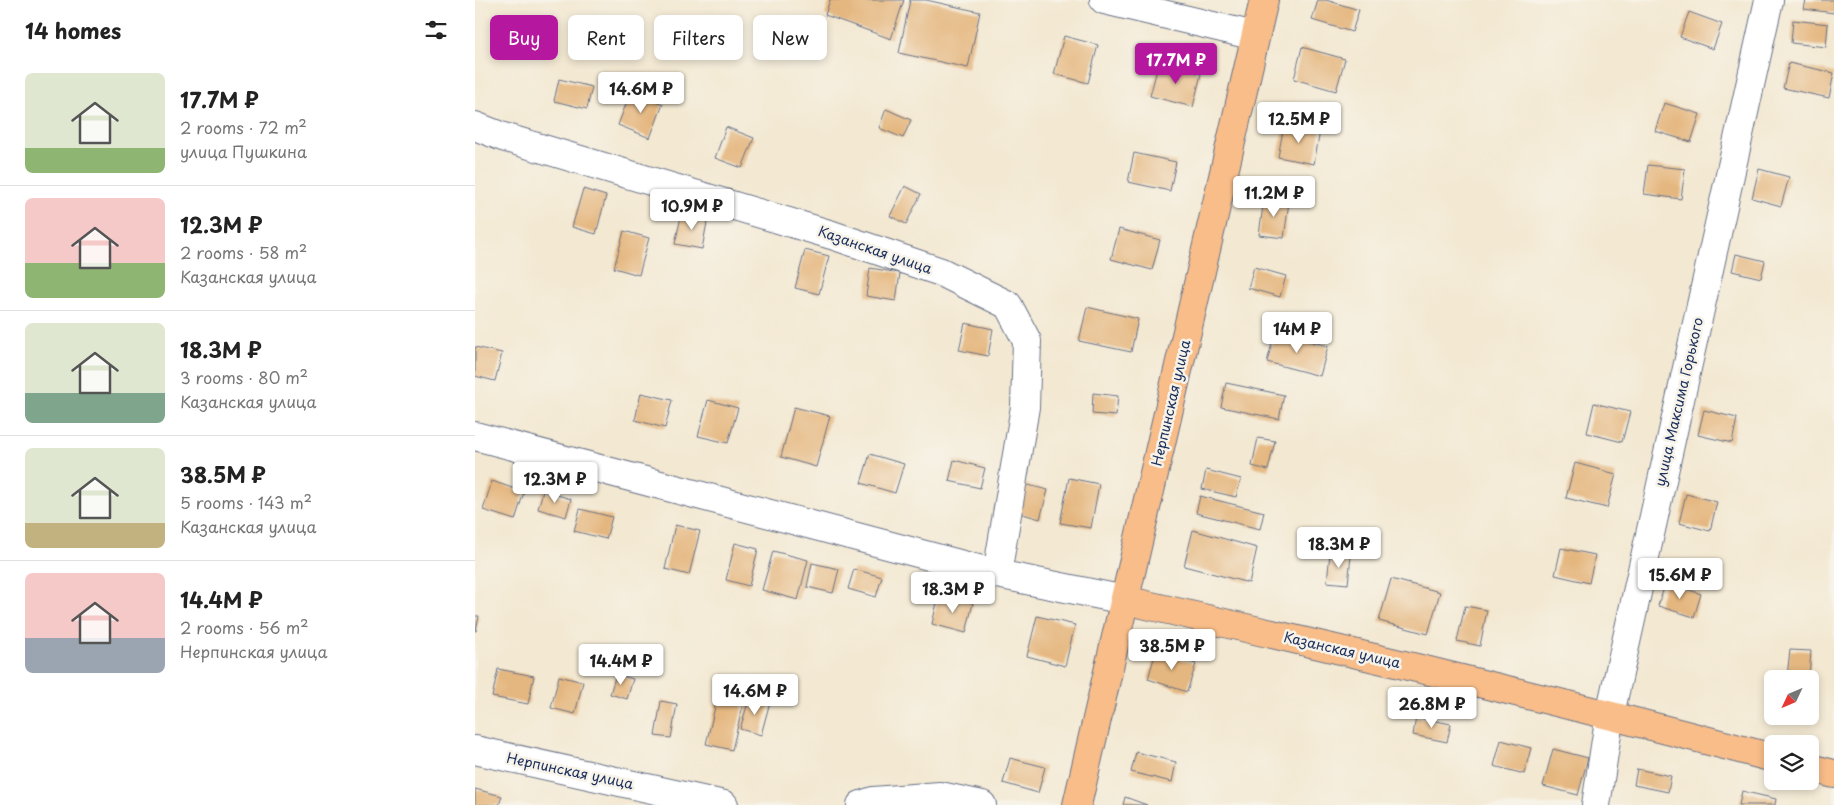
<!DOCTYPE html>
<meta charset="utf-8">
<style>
:root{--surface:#fff;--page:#f6f6f6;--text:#222;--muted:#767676;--line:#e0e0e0;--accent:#b5179e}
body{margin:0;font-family:"Playpen Sans",sans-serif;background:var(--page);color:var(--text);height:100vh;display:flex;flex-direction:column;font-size:19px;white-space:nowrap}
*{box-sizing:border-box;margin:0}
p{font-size:16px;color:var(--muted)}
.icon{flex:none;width:28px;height:28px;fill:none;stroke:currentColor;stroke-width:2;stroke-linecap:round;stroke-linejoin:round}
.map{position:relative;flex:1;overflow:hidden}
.panel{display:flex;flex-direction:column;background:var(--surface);width:475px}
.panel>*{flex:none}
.guide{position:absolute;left:15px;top:15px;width:475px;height:45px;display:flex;gap:10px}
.needle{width:32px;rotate:226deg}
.controls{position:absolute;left:1289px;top:670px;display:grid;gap:10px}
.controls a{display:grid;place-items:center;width:55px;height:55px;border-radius:8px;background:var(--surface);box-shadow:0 2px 8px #0003;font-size:25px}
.price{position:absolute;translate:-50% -42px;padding:0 11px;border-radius:5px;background:#fff;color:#222;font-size:16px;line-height:32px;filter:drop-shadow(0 1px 2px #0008)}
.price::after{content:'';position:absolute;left:50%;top:30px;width:15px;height:11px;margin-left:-8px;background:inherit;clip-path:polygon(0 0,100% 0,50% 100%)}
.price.selected{background:var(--accent);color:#fff}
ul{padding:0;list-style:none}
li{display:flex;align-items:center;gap:15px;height:125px;padding:0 25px}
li+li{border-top:1px solid var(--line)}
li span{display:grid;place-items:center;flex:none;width:140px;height:100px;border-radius:8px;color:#555}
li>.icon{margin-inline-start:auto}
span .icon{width:60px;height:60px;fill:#fffc;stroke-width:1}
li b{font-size:21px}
h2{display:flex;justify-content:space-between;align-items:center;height:60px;padding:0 25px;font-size:21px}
.chip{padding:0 18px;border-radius:8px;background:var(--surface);box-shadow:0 2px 8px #0003;font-size:18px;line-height:45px}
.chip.selected{background:var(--accent);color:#fff}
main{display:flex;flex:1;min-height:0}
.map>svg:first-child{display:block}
.building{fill:#e5b780}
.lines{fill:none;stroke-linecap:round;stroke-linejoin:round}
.minor-casing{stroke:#677086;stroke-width:30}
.major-casing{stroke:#677086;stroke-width:30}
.minor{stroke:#fff;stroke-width:28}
.major{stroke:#f8bd89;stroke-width:28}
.labels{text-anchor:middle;stroke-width:5;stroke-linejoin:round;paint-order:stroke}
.street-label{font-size:14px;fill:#1b2f5e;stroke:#f7f3e8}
</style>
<main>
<section class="panel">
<h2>14 homes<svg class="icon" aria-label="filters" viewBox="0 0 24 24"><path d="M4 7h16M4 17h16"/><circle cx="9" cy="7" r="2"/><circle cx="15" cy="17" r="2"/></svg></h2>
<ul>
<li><span style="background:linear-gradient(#dfe7d0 75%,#8fb573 0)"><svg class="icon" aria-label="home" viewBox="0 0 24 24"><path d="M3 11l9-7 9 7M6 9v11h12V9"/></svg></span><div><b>17.7M ₽</b><p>2 rooms · 72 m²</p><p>улица Пушкина</p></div></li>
<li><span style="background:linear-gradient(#f6c9c9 65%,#8fb573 0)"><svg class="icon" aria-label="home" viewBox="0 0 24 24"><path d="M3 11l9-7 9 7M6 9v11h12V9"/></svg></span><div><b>12.3M ₽</b><p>2 rooms · 58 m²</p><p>Казанская улица</p></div></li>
<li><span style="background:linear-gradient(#dfe7d0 70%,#7fa58c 0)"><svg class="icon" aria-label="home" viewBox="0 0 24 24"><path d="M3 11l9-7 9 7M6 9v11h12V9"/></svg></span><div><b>18.3M ₽</b><p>3 rooms · 80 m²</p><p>Казанская улица</p></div></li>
<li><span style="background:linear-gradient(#dfe7d0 75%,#c2b280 0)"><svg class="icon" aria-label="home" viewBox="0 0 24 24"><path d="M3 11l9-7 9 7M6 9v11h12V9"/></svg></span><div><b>38.5M ₽</b><p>5 rooms · 143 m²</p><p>Казанская улица</p></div></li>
<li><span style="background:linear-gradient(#f6c9c9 65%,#9aa5b1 0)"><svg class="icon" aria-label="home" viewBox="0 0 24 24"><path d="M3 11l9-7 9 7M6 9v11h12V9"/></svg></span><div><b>14.4M ₽</b><p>2 rooms · 56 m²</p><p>Нерпинская улица</p></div></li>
</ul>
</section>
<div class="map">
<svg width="1359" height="805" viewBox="0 0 1359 805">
<rect width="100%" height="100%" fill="#f7f3e8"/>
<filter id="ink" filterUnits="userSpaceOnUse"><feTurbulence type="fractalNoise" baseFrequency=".02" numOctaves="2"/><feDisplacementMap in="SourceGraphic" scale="10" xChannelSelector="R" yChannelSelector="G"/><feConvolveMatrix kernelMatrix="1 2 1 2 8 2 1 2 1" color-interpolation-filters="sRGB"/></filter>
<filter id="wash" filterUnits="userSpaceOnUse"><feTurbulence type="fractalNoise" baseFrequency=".0096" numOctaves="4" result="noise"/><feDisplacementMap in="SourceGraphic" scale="20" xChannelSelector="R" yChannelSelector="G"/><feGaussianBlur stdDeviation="1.12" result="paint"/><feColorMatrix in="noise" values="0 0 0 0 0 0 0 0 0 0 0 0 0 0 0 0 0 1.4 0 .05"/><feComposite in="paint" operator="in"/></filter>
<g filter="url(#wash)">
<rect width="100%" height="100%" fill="#f3e8d1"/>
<g id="blocks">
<g class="building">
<path d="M 355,0 L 429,0 L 416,39 L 350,15 Z"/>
<path d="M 435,0 L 451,0 L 505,12 L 493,68 L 424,53 Z"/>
<path d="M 843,0 L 851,0 L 884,10 L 877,32 L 837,20 Z"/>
<path d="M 1331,0 L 1359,0 L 1359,13 L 1329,9 Z"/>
<path d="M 1214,12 L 1247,24 L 1238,49 L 1205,37 Z"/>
<path d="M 1318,20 L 1353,24 L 1351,47 L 1316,43 Z"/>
<path d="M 589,36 L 623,45 L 613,83 L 579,74 Z"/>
<path d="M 827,47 L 870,59 L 861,91 L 819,79 Z"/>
<path d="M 684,62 L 726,74 L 718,107 L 675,96 Z"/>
<path d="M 1314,63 L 1359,73 L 1354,98 L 1308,88 Z"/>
<path d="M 84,79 L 117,87 L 112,109 L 79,101 Z"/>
<path d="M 156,91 L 188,104 L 175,138 L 143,125 Z"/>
<path d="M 1189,103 L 1225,114 L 1216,142 L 1180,131 Z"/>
<path d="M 411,109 L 436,120 L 428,138 L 404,128 Z"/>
<path d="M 809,125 L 845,131 L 839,164 L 803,157 Z"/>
<path d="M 251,127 L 279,138 L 267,168 L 240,158 Z"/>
<path d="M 659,153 L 701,162 L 695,191 L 653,182 Z"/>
<path d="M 1173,165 L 1210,169 L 1206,199 L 1169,194 Z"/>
<path d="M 1284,169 L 1314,177 L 1306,206 L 1277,198 Z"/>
<path d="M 430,186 L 446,194 L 431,224 L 415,216 Z"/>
<path d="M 108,189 L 131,196 L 121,234 L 97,227 Z"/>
<path d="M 789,198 L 814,202 L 809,238 L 784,235 Z"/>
<path d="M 207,212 L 233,217 L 227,249 L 200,244 Z"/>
<path d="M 644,229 L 685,240 L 677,270 L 636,259 Z"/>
<path d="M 149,231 L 174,238 L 164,275 L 139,268 Z"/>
<path d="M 330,250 L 354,256 L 344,294 L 320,288 Z"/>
<path d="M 1261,254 L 1290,261 L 1286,278 L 1257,271 Z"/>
<path d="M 779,267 L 811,276 L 805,297 L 773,288 Z"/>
<path d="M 395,268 L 425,273 L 421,301 L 391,296 Z"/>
<path d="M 612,307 L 663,319 L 656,352 L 604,341 Z"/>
<path d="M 490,323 L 518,329 L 513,356 L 484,350 Z"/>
<path d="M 800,332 L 853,346 L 845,376 L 792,362 Z"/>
<path d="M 0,347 L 27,353 L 20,381 L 0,376 Z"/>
<path d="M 751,383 L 809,395 L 804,419 L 746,407 Z"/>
<path d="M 166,393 L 197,400 L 190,428 L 160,420 Z"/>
<path d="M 618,393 L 643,396 L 641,416 L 617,414 Z"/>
<path d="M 233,400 L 263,408 L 253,443 L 223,436 Z"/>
<path d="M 1119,403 L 1155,412 L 1147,442 L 1112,433 Z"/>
<path d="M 319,407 L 355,416 L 341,467 L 306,457 Z"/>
<path d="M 1229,410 L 1262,418 L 1257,443 L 1223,435 Z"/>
<path d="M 783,438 L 800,441 L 793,470 L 777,466 Z"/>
<path d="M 395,454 L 429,464 L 420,493 L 386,483 Z"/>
<path d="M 479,460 L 510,468 L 505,488 L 474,481 Z"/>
<path d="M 1100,463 L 1141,474 L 1132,508 L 1091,498 Z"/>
<path d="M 731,470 L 766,479 L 761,497 L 727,489 Z"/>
<path d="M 594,478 L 624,484 L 616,528 L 585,523 Z"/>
<path d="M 17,481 L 49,492 L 40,520 L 8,510 Z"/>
<path d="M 541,482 L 573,490 L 565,519 L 534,510 Z"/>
<path d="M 68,491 L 96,499 L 91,517 L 63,509 Z"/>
<path d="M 1211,494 L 1242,502 L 1235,531 L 1204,523 Z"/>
<path d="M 725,496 L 789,512 L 785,529 L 721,513 Z"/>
<path d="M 105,509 L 137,517 L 131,539 L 99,531 Z"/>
<path d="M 200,525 L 225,531 L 214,575 L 190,569 Z"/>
<path d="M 718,530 L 782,548 L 774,583 L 709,566 Z"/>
<path d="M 260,543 L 283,549 L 274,586 L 251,580 Z"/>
<path d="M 1086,548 L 1120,555 L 1114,583 L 1080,575 Z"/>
<path d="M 298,551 L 333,560 L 323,600 L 287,590 Z"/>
<path d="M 855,553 L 876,556 L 873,584 L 852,582 Z"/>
<path d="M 337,563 L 364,569 L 358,593 L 332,587 Z"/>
<path d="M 379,569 L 407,577 L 401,597 L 373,589 Z"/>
<path d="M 916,579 L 965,592 L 953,634 L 904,621 Z"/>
<path d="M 1191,582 L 1226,594 L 1219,617 L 1183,606 Z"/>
<path d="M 464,594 L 498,603 L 491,633 L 457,624 Z"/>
<path d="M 990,606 L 1012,610 L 1005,646 L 982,641 Z"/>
<path d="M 0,616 L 4,616 L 1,631 L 0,631 Z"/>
<path d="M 562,616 L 600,625 L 590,666 L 552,656 Z"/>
<path d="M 1315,650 L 1336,651 L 1334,678 L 1312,676 Z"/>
<path d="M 681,651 L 721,664 L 712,692 L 673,679 Z"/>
<path d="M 23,669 L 59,676 L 53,704 L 17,697 Z"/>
<path d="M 141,674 L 158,679 L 152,699 L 135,694 Z"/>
<path d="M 84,676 L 108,682 L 100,714 L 76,708 Z"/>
<path d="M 275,696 L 295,702 L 286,735 L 265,729 Z"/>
<path d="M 242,699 L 268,705 L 257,750 L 231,744 Z"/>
<path d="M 186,701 L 202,704 L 196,738 L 180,736 Z"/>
<path d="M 941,717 L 976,724 L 972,742 L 938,735 Z"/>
<path d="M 1026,740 L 1056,748 L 1049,774 L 1019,766 Z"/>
<path d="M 1078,749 L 1113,758 L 1103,795 L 1068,786 Z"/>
<path d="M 661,752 L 701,762 L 697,782 L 656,772 Z"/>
<path d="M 535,758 L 570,767 L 563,793 L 528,783 Z"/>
<path d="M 1162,769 L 1196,776 L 1193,792 L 1159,785 Z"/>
<path d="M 0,789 L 27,796 L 24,805 L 0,805 Z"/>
<path d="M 1267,791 L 1301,799 L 1300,805 L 1264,805 Z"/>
<path d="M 650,797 L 672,805 L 648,805 Z"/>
</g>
</g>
</g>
<g filter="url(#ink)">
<use href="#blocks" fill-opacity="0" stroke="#677086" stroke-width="1"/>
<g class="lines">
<defs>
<g id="minor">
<path d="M 629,0 L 780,36"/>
<path d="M 0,126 L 28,137 L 357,235 L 466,272 L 533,305 L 552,341 L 550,407 L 522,574"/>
<path d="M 0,436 L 522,574 L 650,600"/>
<path d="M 0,750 L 249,805"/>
<path d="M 386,805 L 398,801 L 465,796 L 507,805"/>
<path d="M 1121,805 L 1135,714 L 1294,0"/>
</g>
<g id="major">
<path d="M 650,600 C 867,650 1083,700 1298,758"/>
<path d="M 1335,768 L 1359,774"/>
<path d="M 602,805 L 789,0"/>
</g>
</defs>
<use href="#minor" class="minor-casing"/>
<use href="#major" class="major-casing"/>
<use href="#minor" class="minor"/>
<use href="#major" class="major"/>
</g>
</g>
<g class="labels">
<g class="street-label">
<text transform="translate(400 250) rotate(19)" y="5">Казанская улица</text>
<text transform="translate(1204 402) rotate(-77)" y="5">улица Максима Горького</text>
<text transform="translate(696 403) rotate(-77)" y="5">Нерпинская улица</text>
<text transform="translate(867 650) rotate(13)" y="5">Казанская улица</text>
<text transform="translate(95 771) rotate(12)" y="5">Нерпинская улица</text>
</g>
</g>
</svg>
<div class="controls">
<a><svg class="needle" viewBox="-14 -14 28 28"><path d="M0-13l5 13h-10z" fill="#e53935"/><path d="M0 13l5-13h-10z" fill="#767676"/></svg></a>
<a><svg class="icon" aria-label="layers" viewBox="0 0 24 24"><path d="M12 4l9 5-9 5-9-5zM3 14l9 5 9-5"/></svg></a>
</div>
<b class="price selected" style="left:701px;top:85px">17.7M ₽</b>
<b class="price" style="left:166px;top:114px">14.6M ₽</b>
<b class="price" style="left:824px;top:144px">12.5M ₽</b>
<b class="price" style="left:799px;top:218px">11.2M ₽</b>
<b class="price" style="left:217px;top:231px">10.9M ₽</b>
<b class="price" style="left:822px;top:354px">14M ₽</b>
<b class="price" style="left:80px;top:504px">12.3M ₽</b>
<b class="price" style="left:864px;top:569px">18.3M ₽</b>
<b class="price" style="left:1205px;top:600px">15.6M ₽</b>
<b class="price" style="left:478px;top:614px">18.3M ₽</b>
<b class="price" style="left:697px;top:671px">38.5M ₽</b>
<b class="price" style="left:146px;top:686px">14.4M ₽</b>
<b class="price" style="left:280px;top:716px">14.6M ₽</b>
<b class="price" style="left:957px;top:729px">26.8M ₽</b>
<div class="guide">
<a class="chip selected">Buy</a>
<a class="chip">Rent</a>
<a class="chip">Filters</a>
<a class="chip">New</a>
</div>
</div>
</main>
